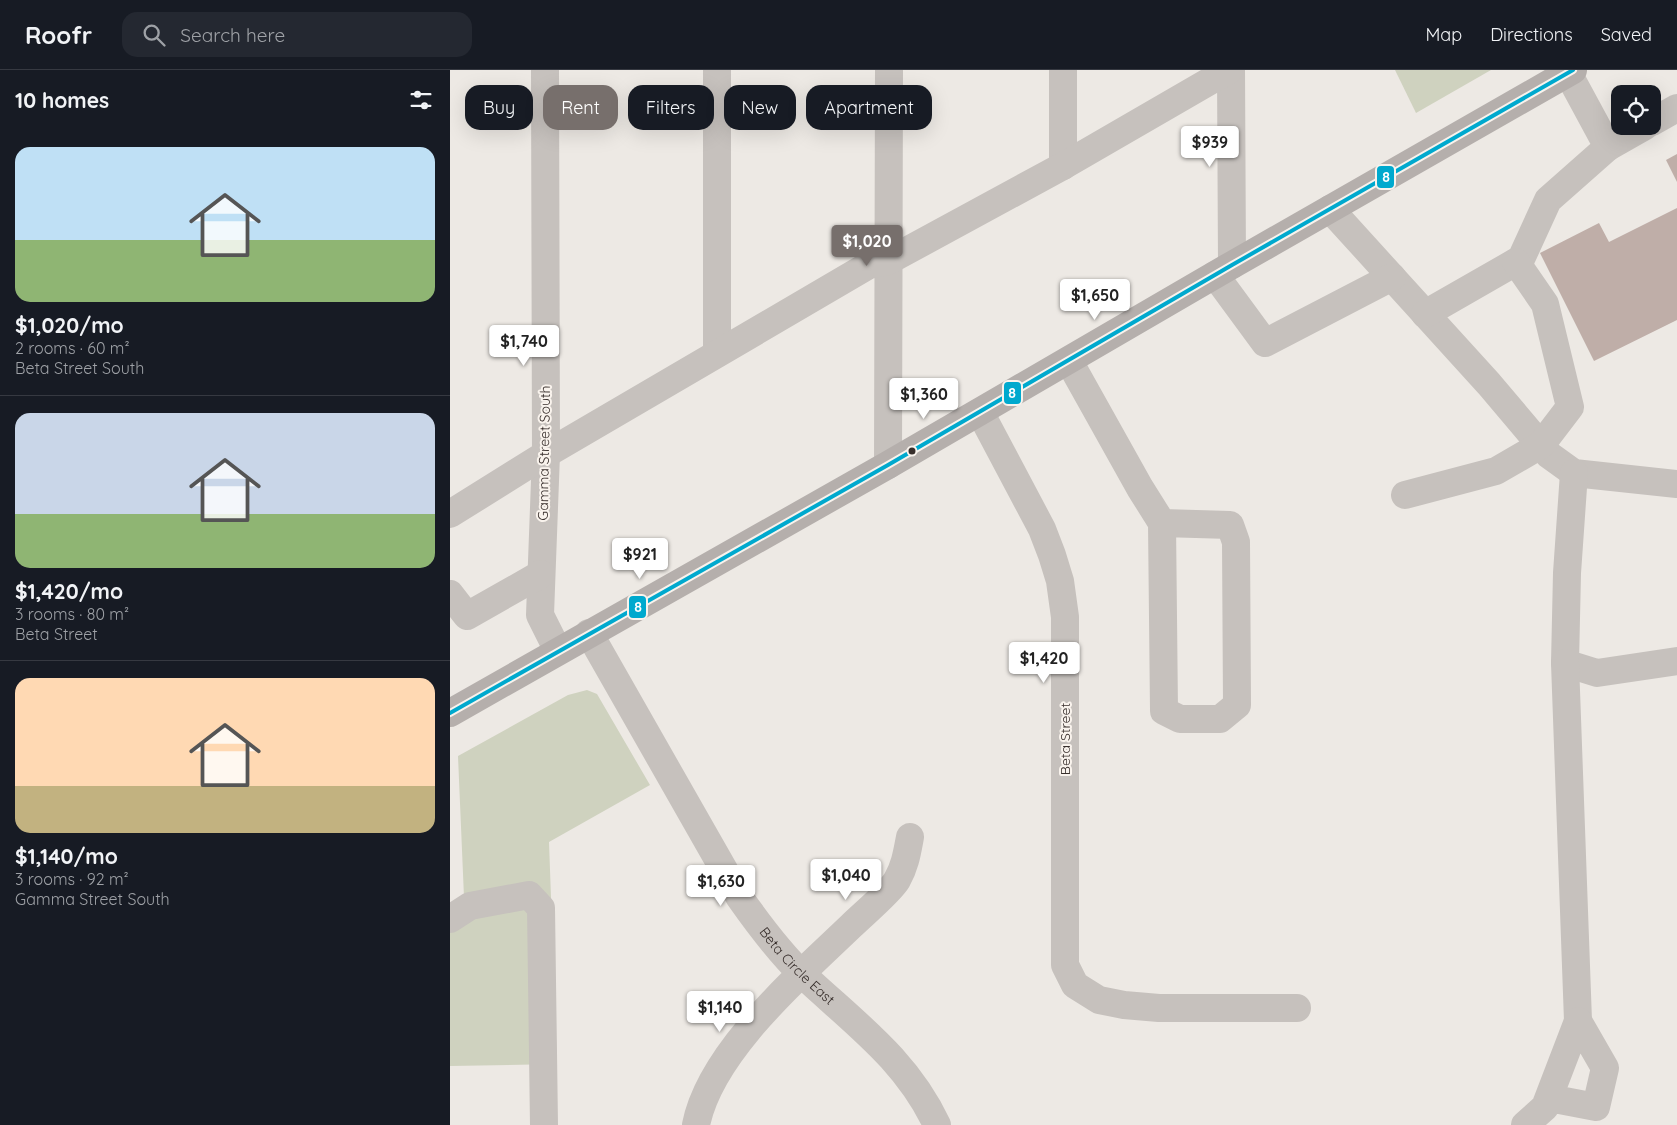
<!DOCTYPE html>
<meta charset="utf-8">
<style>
:root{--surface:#171b24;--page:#242831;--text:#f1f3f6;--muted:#9ea1a6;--line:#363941;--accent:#776f6c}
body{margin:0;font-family:Quicksand,sans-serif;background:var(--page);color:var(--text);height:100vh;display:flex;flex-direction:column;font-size:19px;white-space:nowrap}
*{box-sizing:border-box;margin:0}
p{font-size:16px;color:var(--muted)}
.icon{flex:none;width:28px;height:28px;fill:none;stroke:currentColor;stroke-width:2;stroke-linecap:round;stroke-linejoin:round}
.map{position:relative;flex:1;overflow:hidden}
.panel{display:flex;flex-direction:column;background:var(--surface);width:450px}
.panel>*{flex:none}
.hud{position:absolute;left:15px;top:15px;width:475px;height:45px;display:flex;gap:10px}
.fabs{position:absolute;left:1161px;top:15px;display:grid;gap:10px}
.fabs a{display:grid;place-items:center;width:50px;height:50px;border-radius:10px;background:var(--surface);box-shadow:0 5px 20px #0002;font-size:25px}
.price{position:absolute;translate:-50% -42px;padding:0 11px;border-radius:5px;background:#fff;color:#222;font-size:16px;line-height:32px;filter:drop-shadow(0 1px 2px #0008)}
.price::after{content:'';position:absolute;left:50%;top:30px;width:15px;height:11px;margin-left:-8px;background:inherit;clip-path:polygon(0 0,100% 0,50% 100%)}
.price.selected{background:var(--accent);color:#fff}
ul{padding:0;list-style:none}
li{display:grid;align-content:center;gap:10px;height:265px;padding:0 15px}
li+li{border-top:1px solid var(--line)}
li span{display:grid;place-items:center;height:155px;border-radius:15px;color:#555}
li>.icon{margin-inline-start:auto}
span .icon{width:90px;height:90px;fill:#fffc;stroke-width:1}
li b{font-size:21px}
h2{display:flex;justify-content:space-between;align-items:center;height:60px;padding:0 15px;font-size:21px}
.pill{padding:0 18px;border-radius:15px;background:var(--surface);box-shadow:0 5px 20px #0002;font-size:18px;line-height:45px}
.pill.selected{background:var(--accent);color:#fff}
header{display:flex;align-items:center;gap:30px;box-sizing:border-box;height:70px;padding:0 25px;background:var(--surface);border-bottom:1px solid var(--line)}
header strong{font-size:24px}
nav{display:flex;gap:28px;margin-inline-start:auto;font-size:18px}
.search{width:350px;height:45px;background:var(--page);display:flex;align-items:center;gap:12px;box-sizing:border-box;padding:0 18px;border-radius:15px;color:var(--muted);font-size:19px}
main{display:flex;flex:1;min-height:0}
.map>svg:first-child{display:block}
.green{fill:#cfd2bf}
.building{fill:#bfaea8}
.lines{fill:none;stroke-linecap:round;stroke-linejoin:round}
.minor{stroke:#c6c1bd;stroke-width:28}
.major{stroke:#b5afac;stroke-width:28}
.bus-1-casing{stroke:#f9f3ed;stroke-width:8}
.bus-1{stroke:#00a9ce;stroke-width:4}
.bus-dot{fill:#372e2b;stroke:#f9f3ed;stroke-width:2}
.labels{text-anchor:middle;stroke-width:4;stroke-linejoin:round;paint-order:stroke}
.street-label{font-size:14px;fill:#372e2b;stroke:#f9f3ed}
.line-badge{stroke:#f9f3ed;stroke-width:2}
.badge-label{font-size:14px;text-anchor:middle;font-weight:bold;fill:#fff}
</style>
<header>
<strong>Roofr</strong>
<div class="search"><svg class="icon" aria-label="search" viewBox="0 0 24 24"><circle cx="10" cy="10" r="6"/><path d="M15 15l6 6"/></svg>Search here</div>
<nav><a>Map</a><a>Directions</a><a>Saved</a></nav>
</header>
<main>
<section class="panel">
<h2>10 homes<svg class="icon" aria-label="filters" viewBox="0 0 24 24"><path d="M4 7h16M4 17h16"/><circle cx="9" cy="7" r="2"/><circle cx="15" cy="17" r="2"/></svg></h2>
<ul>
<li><span style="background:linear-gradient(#bfe0f5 60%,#8fb573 0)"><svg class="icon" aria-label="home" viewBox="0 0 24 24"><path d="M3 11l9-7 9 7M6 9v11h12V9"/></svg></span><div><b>$1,020/mo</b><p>2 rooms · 60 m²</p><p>Beta Street South</p></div></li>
<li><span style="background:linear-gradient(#c9d6e8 65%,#8fb573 0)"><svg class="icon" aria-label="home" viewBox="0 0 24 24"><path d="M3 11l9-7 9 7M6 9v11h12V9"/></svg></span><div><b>$1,420/mo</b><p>3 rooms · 80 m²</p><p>Beta Street</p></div></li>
<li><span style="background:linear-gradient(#ffd9b3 70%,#c2b280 0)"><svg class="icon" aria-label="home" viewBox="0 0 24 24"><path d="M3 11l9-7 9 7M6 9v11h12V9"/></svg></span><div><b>$1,140/mo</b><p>3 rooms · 92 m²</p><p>Gamma Street South</p></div></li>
</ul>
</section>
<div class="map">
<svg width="1227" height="1055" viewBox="0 0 1227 1055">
<rect width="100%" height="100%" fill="#ede9e4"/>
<g class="green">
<path d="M 945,0 L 1041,0 L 966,43 Z"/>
<path d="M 137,620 L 147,624 L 200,715 L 99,772 L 107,994 L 0,996 L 0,858 L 14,827 L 8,686 L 118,625 Z"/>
</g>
<g class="building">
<path d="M 1227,84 L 1227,112 L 1216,90 Z"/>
<path d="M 1227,138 L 1227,250 L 1144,291 L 1090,183 L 1149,153 L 1159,172 Z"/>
</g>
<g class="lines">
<g class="minor">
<path d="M 95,0 L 96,384 L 90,545 L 108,581"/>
<path d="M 781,0 L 782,195"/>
<path d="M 1202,52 L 1227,38"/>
<path d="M 1158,77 L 1195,56"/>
<path d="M 613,96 L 613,0"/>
<path d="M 880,139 L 1039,314 L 1099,385 L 1124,403 L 1227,414"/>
<path d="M 765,205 L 815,273 L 942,207"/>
<path d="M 975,244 L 1071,189 L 1098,130 L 1158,77 L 1118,3"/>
<path d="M 267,283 L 267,0"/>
<path d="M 619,291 L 690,418 L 712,453 L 714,641 L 730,649 L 770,649 L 787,635 L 786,472 L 780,455 L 712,453"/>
<path d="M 530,342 L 592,459 L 602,485 L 610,511 L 615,547 L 615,895 L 625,915 L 649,930 L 674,935 L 709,938 L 847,938"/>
<path d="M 438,395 L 439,0"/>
<path d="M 1124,403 L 1117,503 L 1115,593 L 1147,603 L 1227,591"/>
<path d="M 955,425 L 1046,401 L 1091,375 L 1120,337 L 1095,234 L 1066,192"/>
<path d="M 0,444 L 96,384 L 419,195 L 438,191 L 613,96 L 779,0"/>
<path d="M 0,524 L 17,546 L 91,504"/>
<path id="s1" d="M 139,563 L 290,828 C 309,855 329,882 353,905 C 404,953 456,989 487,1055"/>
<path d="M 1115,593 L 1128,951"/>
<path d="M 0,849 L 20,836 L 79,825 L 91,838 L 94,1055"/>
<path d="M 246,1055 C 260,982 349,906 401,856 C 412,845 440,822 447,810 C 455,796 457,783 460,767"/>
<path d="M 1075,1055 L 1095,1037 L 1128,951 L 1155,998 L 1146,1037 L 1099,1028"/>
</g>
<path class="major" d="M 0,643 L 438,395 L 782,195 L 1123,0"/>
<defs>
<path id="bus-1" d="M 0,643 L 438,395 L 782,195 L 1123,0"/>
</defs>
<use href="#bus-1" class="bus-1-casing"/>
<use href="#bus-1" class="bus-1"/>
</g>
<circle class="bus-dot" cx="462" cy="381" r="4.5"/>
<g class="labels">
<g class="street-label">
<text transform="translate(94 383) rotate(-89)" y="5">Gamma Street South</text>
<text transform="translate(615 669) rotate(-90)" y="5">Beta Street</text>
<text dy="5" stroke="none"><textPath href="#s1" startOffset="394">Beta Circle East</textPath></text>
</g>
</g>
<g class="line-badge">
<rect x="926" y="95" width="19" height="24" rx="5" fill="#00a9ce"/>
<rect x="553" y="311" width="19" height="24" rx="5" fill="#00a9ce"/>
<rect x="178" y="525" width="19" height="24" rx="5" fill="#00a9ce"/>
</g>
<g class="badge-label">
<text x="936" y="112">8</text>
<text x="562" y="328">8</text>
<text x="188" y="542">8</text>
</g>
</svg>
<div class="fabs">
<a><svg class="icon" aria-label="locate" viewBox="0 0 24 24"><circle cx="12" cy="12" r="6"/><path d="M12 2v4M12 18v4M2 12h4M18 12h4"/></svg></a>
</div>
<b class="price" style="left:760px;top:98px">$939</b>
<b class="price selected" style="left:417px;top:197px">$1,020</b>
<b class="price" style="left:645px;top:251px">$1,650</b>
<b class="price" style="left:74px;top:297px">$1,740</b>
<b class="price" style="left:474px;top:350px">$1,360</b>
<b class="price" style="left:190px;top:510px">$921</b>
<b class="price" style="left:594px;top:614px">$1,420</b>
<b class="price" style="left:396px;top:831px">$1,040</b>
<b class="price" style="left:271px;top:837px">$1,630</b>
<b class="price" style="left:270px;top:963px">$1,140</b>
<div class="hud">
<a class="pill">Buy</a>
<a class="pill selected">Rent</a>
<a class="pill">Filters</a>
<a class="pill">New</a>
<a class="pill">Apartment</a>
</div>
</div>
</main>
